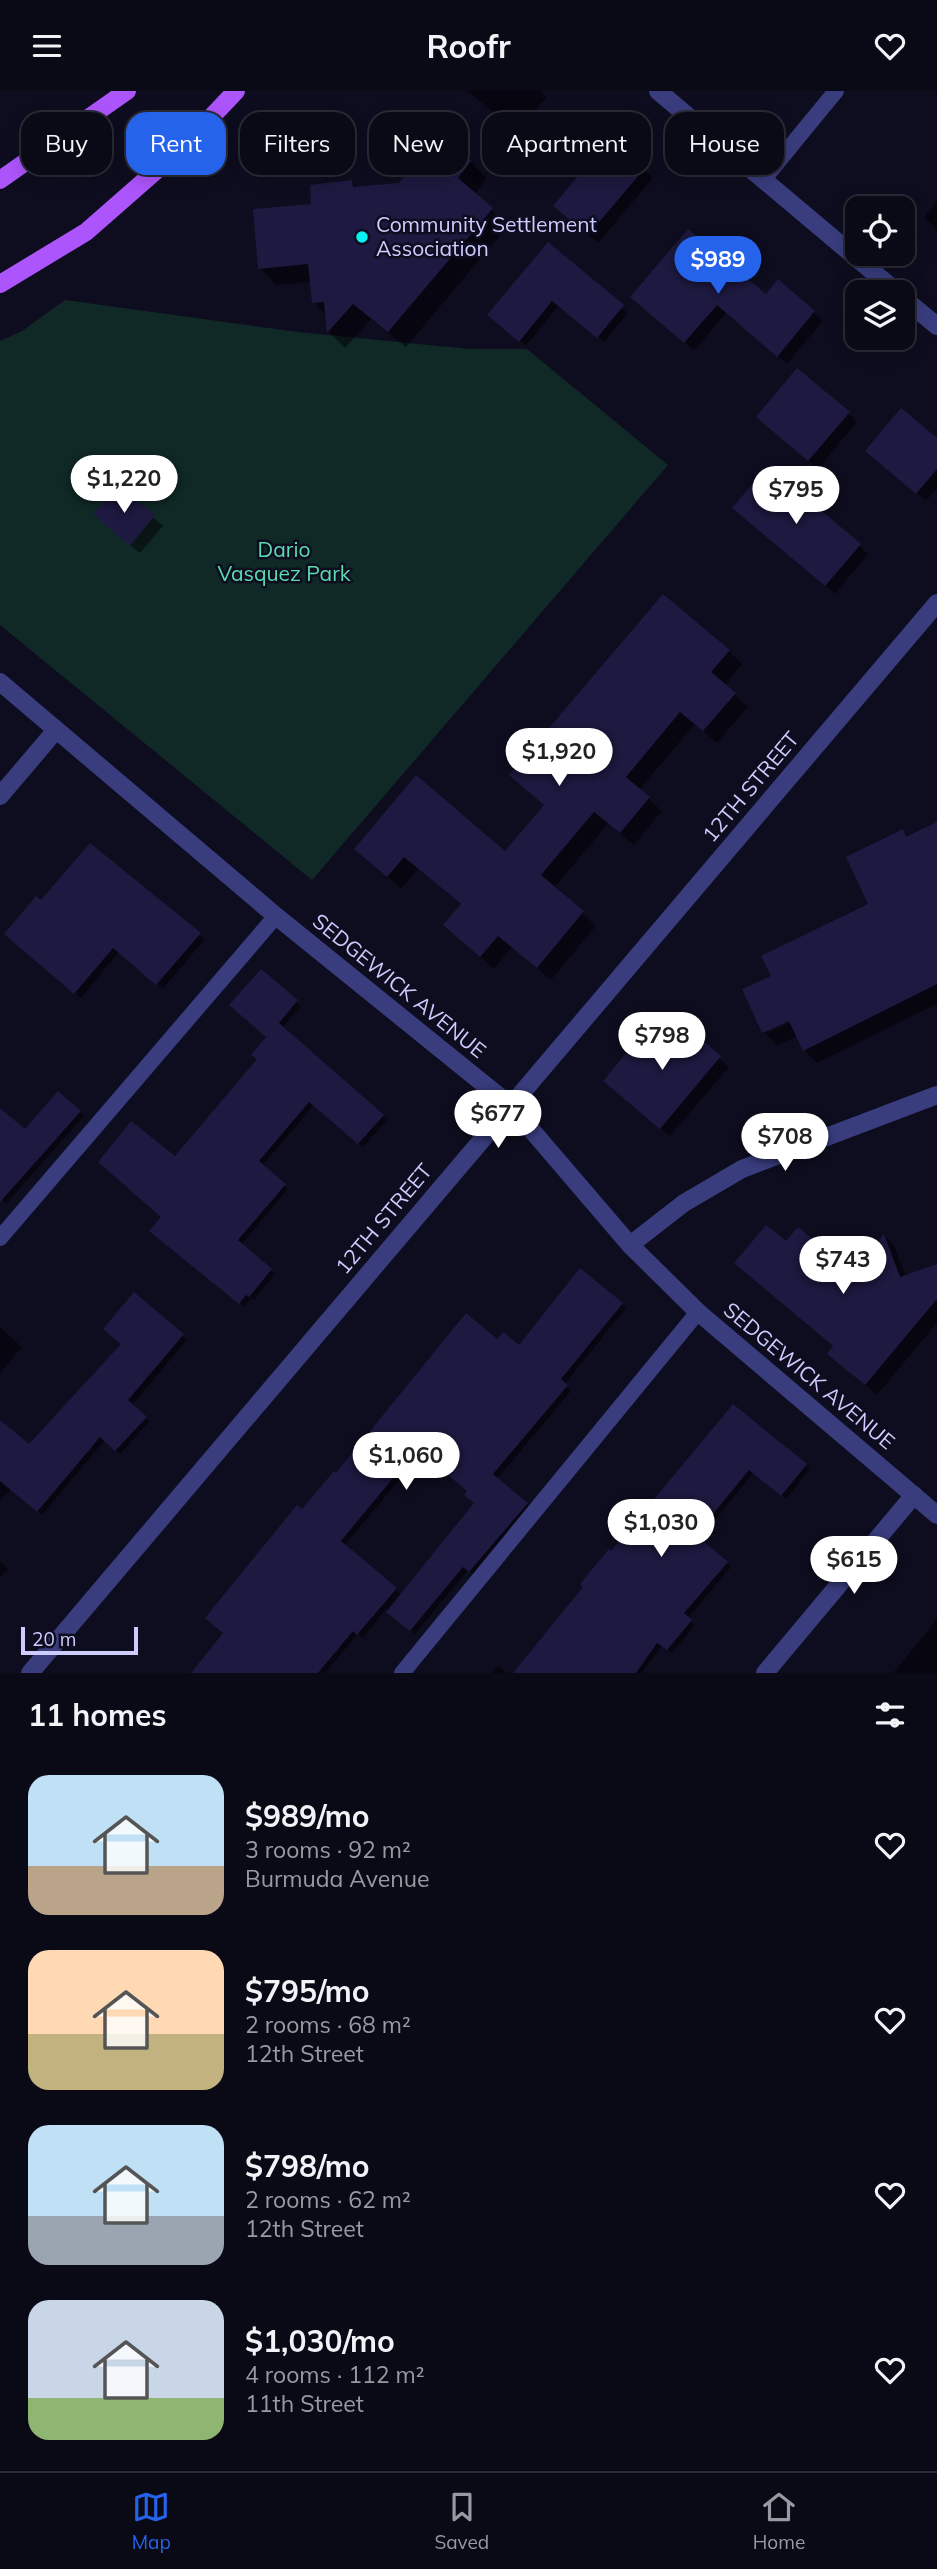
<!DOCTYPE html>
<meta charset="utf-8">
<style>
:root{--surface:#0a0a17;--page:#131320;--text:#f1f3f6;--muted:#999aa1;--line:#2a2b36;--accent:#2563eb}
body{margin:0;font-family:Mulish,sans-serif;background:var(--page);color:var(--text);height:100vh;display:flex;flex-direction:column;font-size:26px;white-space:nowrap}
*{box-sizing:border-box;margin:0}
p{font-size:23px;color:var(--muted)}
.icon{flex:none;width:38px;height:38px;fill:none;stroke:currentColor;stroke-width:2;stroke-linecap:round;stroke-linejoin:round}
.map{position:relative;height:1582px;overflow:hidden}
.sheet{display:flex;flex-direction:column;background:var(--surface);flex:1}
.sheet>*{flex:none}
.guide{position:absolute;left:21px;top:21px;width:896px;height:63px;display:flex;gap:14px}
.buttons{position:absolute;left:845px;top:105px;display:grid;gap:14px}
.buttons a{display:grid;place-items:center;width:70px;height:70px;border-radius:14px;background:var(--surface);box-shadow:0 4px 18px #0003,0 0 0 2px var(--line);font-size:35px}
.scale{position:absolute;left:21px;bottom:18px;width:117px;box-sizing:border-box;padding-left:7px;border:4px solid #cdccfe;border-top:0;font-size:19px;line-height:24px;white-space:nowrap;color:#cdccfe;-webkit-text-stroke:5px #0e0d1f;paint-order:stroke}
.price{position:absolute;translate:-50% -60px;padding:0 16px;border-radius:24px;background:#fff;color:#222;font-size:23px;line-height:46px;filter:drop-shadow(0 2px 4px #0008)}
.price::after{content:'';position:absolute;left:50%;top:42px;width:21px;height:16px;margin-left:-10px;background:inherit;clip-path:polygon(0 0,100% 0,50% 100%)}
.price.current{background:var(--accent);color:#fff}
ul{padding:0;list-style:none}
li{display:flex;align-items:center;gap:21px;height:175px;padding:0 28px}
li span{display:grid;place-items:center;flex:none;width:196px;height:140px;border-radius:21px;color:#555}
li>.icon{margin-inline-start:auto}
span .icon{width:84px;height:84px;fill:#fffc;stroke-width:1}
li b{font-size:30px}
h2{display:flex;justify-content:space-between;align-items:center;height:84px;padding:0 28px;font-size:30px}
.pill{padding:0 24px;border-radius:21px;background:var(--surface);box-shadow:0 4px 18px #0003,0 0 0 2px var(--line);font-size:24px;line-height:63px}
.pill.current{background:var(--accent);color:#fff}
header{display:flex;justify-content:space-between;align-items:center;height:91px;padding:0 28px;background:var(--surface);font-size:32px;font-weight:700}
.tabs{display:flex;justify-content:space-around;align-items:center;height:98px;border-top:2px solid var(--line);background:var(--surface);font-size:19px;color:var(--muted)}
.tabs a{display:grid;justify-items:center;gap:4px}
.tabs .current{color:var(--accent)}
.map>svg:first-child{display:block}
.green{fill:#102926}
.shadow{fill:#0007;fill-rule:evenodd}
.building{fill:#1d1940}
.lines{fill:none;stroke-linecap:round;stroke-linejoin:round}
.lane{stroke:#393d7e;stroke-width:16}
.street{stroke:#393d7e;stroke-width:18}
.primary{stroke:#ad55fc;stroke-width:18}
.poi-dot{fill:#05f1f2;stroke:#0e0d1f;stroke-width:2.5}
.labels{text-anchor:middle;stroke-width:5;stroke-linejoin:round;paint-order:stroke}
.poi-label{font-size:21px;fill:#cdccfe;stroke:#0e0d1f;text-anchor:start}
.park-label{font-size:21px;fill:#5adcaf;stroke:#0e0d1f}
.street-label{font-size:21px;fill:#cdccfe;stroke:#0e0d1f}
</style>
<header><svg class="icon" aria-label="menu" viewBox="0 0 24 24"><path d="M4 6h16M4 12h16M4 18h16"/></svg>Roofr<svg class="icon" aria-label="heart" viewBox="0 0 24 24"><path d="M12 20l-8-8c-3-5 5-10 8-4 3-6 11-1 8 4z"/></svg></header>
<div class="map">
<svg width="937" height="1582" viewBox="0 0 937 1582">
<rect width="100%" height="100%" fill="#0e0d1f"/>
<path class="green" d="M 65,209 L 297,241 L 469,258 L 527,258 L 668,374 L 312,789 L 0,534 L 0,250 L 22,240 Z"/>
<g class="shadow">
<path d="M 467,0 L 541,0 L 547,6 L 516,40 Z"/>
<path d="M 471,71 L 487,87 L 475,103 L 508,135 L 406,256 L 371,228 L 345,257 L 329,241 L 327,225 L 313,211 L 312,191 L 276,194 L 260,177 L 313,114 L 351,91 L 357,97 L 400,94 L 416,74 Z"/>
<path d="M 644,78 L 653,87 L 598,152 L 564,124 Z"/>
<path d="M 937,110 L 937,139 L 924,126 Z"/>
<path d="M 548,153 L 628,222 L 604,251 L 559,214 L 526,255 L 495,230 Z"/>
<path d="M 779,191 L 823,230 L 787,273 L 727,221 L 694,260 L 642,215 L 766,206 Z"/>
<path d="M 848,322 L 857,331 L 818,378 L 758,326 Z"/>
<path d="M 937,349 L 937,397 L 926,410 L 876,369 Z"/>
<path d="M 118,396 L 163,435 L 140,462 L 104,432 Z"/>
<path d="M 744,426 L 859,454 L 868,463 L 835,503 Z"/>
<path d="M 729,560 L 742,573 L 725,594 L 748,616 L 717,652 L 695,633 L 639,699 L 662,720 L 634,754 L 608,733 L 554,797 L 596,835 L 551,889 L 512,856 L 494,878 L 445,834 L 462,814 L 418,778 L 401,798 L 356,758 L 506,762 Z"/>
<path d="M 937,733 L 937,913 L 817,972 L 804,959 L 798,945 L 777,954 L 764,941 L 773,885 L 871,814 L 902,741 L 908,747 ZM 796,925 L 797,928 L 767,942 L 767,938 Z"/>
<path d="M 156,805 L 205,848 L 163,898 L 119,861 L 81,907 L 12,848 L 41,811 L 153,808 Z"/>
<path d="M 261,880 L 301,915 L 282,937 L 387,1029 L 363,1056 L 314,1014 L 262,1075 L 288,1098 L 241,1154 L 275,1183 L 254,1209 L 251,1207 L 244,1216 L 156,1144 L 163,1126 L 176,1068 L 259,969 L 268,946 Z"/>
<path d="M 677,931 L 729,976 L 670,1045 L 615,999 Z"/>
<path d="M 59,1002 L 84,1025 L 6,1113 L 0,1108 L 0,1020 L 25,1041 Z"/>
<path d="M 885,1145 L 895,1156 L 906,1186 L 937,1175 L 937,1232 L 877,1304 L 841,1274 L 786,1153 L 852,1184 Z"/>
<path d="M 621,1213 L 626,1217 L 564,1294 L 571,1300 L 497,1388 L 531,1418 L 474,1484 L 468,1479 L 415,1543 L 386,1518 L 363,1547 L 358,1543 L 325,1582 L 194,1582 L 225,1543 L 303,1420 L 336,1384 L 498,1250 L 519,1256 ZM 423,1361 L 469,1400 L 476,1412 L 402,1504 L 344,1455 Z"/>
<path d="M 0,1236 L 22,1256 L 0,1283 Z"/>
<path d="M 182,1245 L 187,1249 L 132,1314 L 149,1331 L 120,1363 L 105,1349 L 42,1424 L 11,1398 L 0,1410 L 0,1354 L 29,1356 Z"/>
<path d="M 733,1315 L 810,1378 L 786,1408 L 754,1381 L 699,1449 L 731,1476 L 688,1527 L 695,1534 L 672,1562 L 662,1555 L 641,1582 L 515,1582 Z"/>
<path d="M 0,1470 L 8,1478 L 0,1487 Z"/>
<path d="M 937,1528 L 937,1582 L 893,1582 Z"/>
<path d="M 498,1574 L 507,1582 L 491,1582 Z"/>
</g>
<g class="building">
<path d="M 610,47 L 645,77 L 588,144 L 553,115 Z"/>
<path d="M 472,69 L 458,87 L 493,117 L 388,241 L 353,213 L 327,242 L 324,211 L 312,212 L 308,173 L 258,178 L 253,118 L 311,113 L 310,94 L 352,89 L 353,96 L 399,92 L 415,72 Z"/>
<path d="M 688,138 L 766,203 L 778,188 L 815,220 L 777,266 L 717,214 L 684,252 L 630,206 Z"/>
<path d="M 548,151 L 624,214 L 597,247 L 552,210 L 519,251 L 487,224 Z"/>
<path d="M 797,277 L 850,321 L 808,370 L 756,326 Z"/>
<path d="M 901,317 L 937,347 L 937,378 L 916,403 L 865,360 Z"/>
<path d="M 768,375 L 861,453 L 825,495 L 732,417 Z"/>
<path d="M 118,393 L 155,424 L 130,455 L 93,423 Z"/>
<path d="M 663,503 L 730,559 L 711,581 L 736,602 L 703,640 L 680,621 L 626,686 L 650,706 L 620,742 L 594,721 L 541,784 L 584,820 L 537,877 L 498,845 L 480,866 L 443,834 L 461,813 L 404,766 L 387,786 L 354,758 L 416,684 L 505,760 L 544,714 L 509,684 Z"/>
<path d="M 937,731 L 937,893 L 803,960 L 789,930 L 762,942 L 742,898 L 771,885 L 761,865 L 868,813 L 846,766 L 903,738 L 906,746 Z"/>
<path d="M 90,752 L 201,842 L 156,894 L 113,857 L 74,903 L 4,843 L 36,805 L 41,809 Z"/>
<path d="M 261,878 L 298,909 L 279,932 L 384,1024 L 358,1053 L 309,1011 L 259,1070 L 286,1093 L 238,1149 L 272,1178 L 249,1206 L 246,1204 L 239,1213 L 149,1140 L 161,1126 L 98,1071 L 131,1030 L 175,1065 L 257,968 L 251,964 L 266,946 L 229,914 Z"/>
<path d="M 677,928 L 721,965 L 660,1038 L 603,990 L 644,941 L 657,952 Z"/>
<path d="M 58,1000 L 81,1020 L 0,1111 L 0,1017 L 25,1038 Z"/>
<path d="M 766,1134 L 786,1150 L 798,1136 L 852,1181 L 884,1143 L 900,1186 L 937,1173 L 937,1208 L 865,1294 L 827,1263 L 833,1255 L 734,1172 Z"/>
<path d="M 580,1177 L 623,1212 L 561,1288 L 568,1294 L 493,1383 L 528,1412 L 469,1481 L 463,1476 L 410,1540 L 386,1521 L 474,1412 L 464,1404 L 467,1400 L 417,1358 L 341,1450 L 397,1497 L 357,1544 L 353,1540 L 318,1582 L 191,1582 L 223,1542 L 205,1527 L 297,1414 L 302,1418 L 334,1380 L 336,1382 L 466,1222 L 497,1248 L 503,1241 L 519,1254 Z"/>
<path d="M 134,1201 L 184,1243 L 128,1309 L 147,1326 L 115,1360 L 100,1346 L 37,1421 L 0,1390 L 0,1329 L 29,1353 L 121,1253 L 103,1238 Z"/>
<path d="M 733,1313 L 807,1373 L 781,1405 L 749,1379 L 696,1444 L 728,1471 L 684,1522 L 692,1529 L 667,1559 L 657,1552 L 636,1582 L 513,1582 L 583,1496 L 580,1493 L 609,1458 L 611,1460 Z"/>
</g>
<g class="lines">
<g class="lane">
<path d="M 763,89 L 836,0"/>
<path d="M 0,1147 L 276,825"/>
<path d="M 402,1582 L 698,1221"/>
</g>
<g class="street">
<path d="M 658,0 L 897,201"/>
<path d="M 903,207 L 937,235"/>
<path d="M 0,591 L 276,825 L 511,1015 L 630,1154 L 698,1221 L 937,1424"/>
<path d="M 0,705 L 56,639"/>
<path d="M 630,1154 L 684,1112 L 742,1078 L 937,1004"/>
<path d="M 30,1582 L 937,512"/>
<path d="M 765,1582 L 914,1404"/>
</g>
<g class="primary">
<path d="M 0,89 L 127,0"/>
<path d="M 0,193 L 86,141 L 183,56 L 236,0"/>
</g>
</g>
<circle class="poi-dot" cx="362" cy="146" r="7"/>
<g class="labels">
<g class="poi-label">
<text x="376" y="141">Community Settlement<tspan x="376" dy="24">Association</tspan></text>
</g>
<g class="park-label">
<text x="284" y="466">Dario<tspan x="284" dy="24">Vasquez Park</tspan></text>
</g>
<g class="street-label">
<text transform="translate(751 696) rotate(-50)" y="7">12TH STREET</text>
<text transform="translate(399 895) rotate(39)" y="7">SEDGEWICK AVENUE</text>
<text transform="translate(384 1128) rotate(-50)" y="7">12TH STREET</text>
<text transform="translate(809 1285) rotate(40)" y="7">SEDGEWICK AVENUE</text>
</g>
</g>
</svg>
<div class="buttons">
<a><svg class="icon" aria-label="locate" viewBox="0 0 24 24"><circle cx="12" cy="12" r="6"/><path d="M12 2v4M12 18v4M2 12h4M18 12h4"/></svg></a>
<a><svg class="icon" aria-label="layers" viewBox="0 0 24 24"><path d="M12 4l9 5-9 5-9-5zM3 14l9 5 9-5"/></svg></a>
</div>
<div class="scale">20 m</div>
<b class="price current" style="left:718px;top:205px">$989</b>
<b class="price" style="left:124px;top:424px">$1,220</b>
<b class="price" style="left:796px;top:435px">$795</b>
<b class="price" style="left:559px;top:697px">$1,920</b>
<b class="price" style="left:662px;top:981px">$798</b>
<b class="price" style="left:498px;top:1059px">$677</b>
<b class="price" style="left:785px;top:1082px">$708</b>
<b class="price" style="left:843px;top:1205px">$743</b>
<b class="price" style="left:406px;top:1401px">$1,060</b>
<b class="price" style="left:661px;top:1468px">$1,030</b>
<b class="price" style="left:854px;top:1505px">$615</b>
<div class="guide">
<a class="pill">Buy</a>
<a class="pill current">Rent</a>
<a class="pill">Filters</a>
<a class="pill">New</a>
<a class="pill">Apartment</a>
<a class="pill">House</a>
</div>
</div>
<section class="sheet">
<h2>11 homes<svg class="icon" aria-label="filters" viewBox="0 0 24 24"><path d="M4 7h16M4 17h16"/><circle cx="9" cy="7" r="2"/><circle cx="15" cy="17" r="2"/></svg></h2>
<ul>
<li><span style="background:linear-gradient(#bfe0f5 65%,#b9a48a 0)"><svg class="icon" aria-label="home" viewBox="0 0 24 24"><path d="M3 11l9-7 9 7M6 9v11h12V9"/></svg></span><div><b>$989/mo</b><p>3 rooms · 92 m²</p><p>Burmuda Avenue</p></div><svg class="icon" aria-label="heart" viewBox="0 0 24 24"><path d="M12 20l-8-8c-3-5 5-10 8-4 3-6 11-1 8 4z"/></svg></li>
<li><span style="background:linear-gradient(#ffd9b3 60%,#c2b280 0)"><svg class="icon" aria-label="home" viewBox="0 0 24 24"><path d="M3 11l9-7 9 7M6 9v11h12V9"/></svg></span><div><b>$795/mo</b><p>2 rooms · 68 m²</p><p>12th Street</p></div><svg class="icon" aria-label="heart" viewBox="0 0 24 24"><path d="M12 20l-8-8c-3-5 5-10 8-4 3-6 11-1 8 4z"/></svg></li>
<li><span style="background:linear-gradient(#bfe0f5 65%,#9aa5b1 0)"><svg class="icon" aria-label="home" viewBox="0 0 24 24"><path d="M3 11l9-7 9 7M6 9v11h12V9"/></svg></span><div><b>$798/mo</b><p>2 rooms · 62 m²</p><p>12th Street</p></div><svg class="icon" aria-label="heart" viewBox="0 0 24 24"><path d="M12 20l-8-8c-3-5 5-10 8-4 3-6 11-1 8 4z"/></svg></li>
<li><span style="background:linear-gradient(#c9d6e8 70%,#8fb573 0)"><svg class="icon" aria-label="home" viewBox="0 0 24 24"><path d="M3 11l9-7 9 7M6 9v11h12V9"/></svg></span><div><b>$1,030/mo</b><p>4 rooms · 112 m²</p><p>11th Street</p></div><svg class="icon" aria-label="heart" viewBox="0 0 24 24"><path d="M12 20l-8-8c-3-5 5-10 8-4 3-6 11-1 8 4z"/></svg></li>
</ul>
</section>
<nav class="tabs">
<a class="current"><svg class="icon" aria-label="map" viewBox="0 0 24 24"><path d="M3 6l6-2 6 2 6-2v14l-6 2-6-2-6 2zM9 4v14M15 6v14"/></svg>Map</a>
<a><svg class="icon" aria-label="saved" viewBox="0 0 24 24"><path d="M7 4h10v16l-5-4-5 4z"/></svg>Saved</a>
<a><svg class="icon" aria-label="home" viewBox="0 0 24 24"><path d="M3 11l9-7 9 7M6 9v11h12V9"/></svg>Home</a>
</nav>
